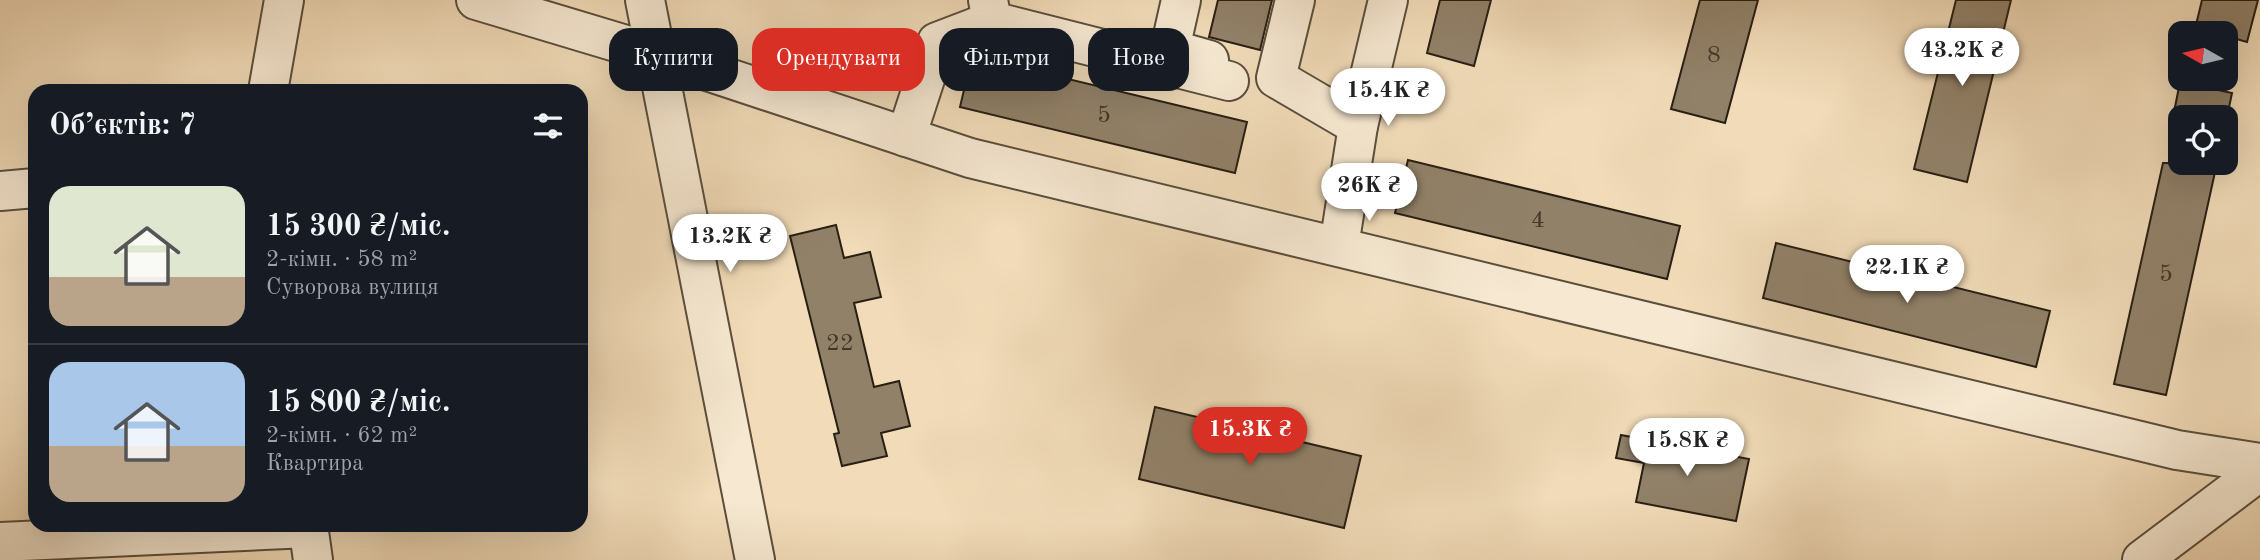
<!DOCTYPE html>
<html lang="uk">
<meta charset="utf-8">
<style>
:root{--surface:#171b24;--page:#242831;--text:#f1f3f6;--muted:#9ea1a6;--line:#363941;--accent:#d93025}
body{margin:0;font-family:"Old Standard TT",serif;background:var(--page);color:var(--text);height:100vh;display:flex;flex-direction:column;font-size:26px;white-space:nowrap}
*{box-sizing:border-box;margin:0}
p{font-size:23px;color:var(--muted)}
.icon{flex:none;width:38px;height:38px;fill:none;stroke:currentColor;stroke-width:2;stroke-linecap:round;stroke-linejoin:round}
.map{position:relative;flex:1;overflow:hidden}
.side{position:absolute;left:28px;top:84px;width:560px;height:448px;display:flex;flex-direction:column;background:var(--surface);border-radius:21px;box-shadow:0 7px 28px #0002}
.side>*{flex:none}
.hud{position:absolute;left:609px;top:28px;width:665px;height:63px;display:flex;gap:14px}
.needle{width:46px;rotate:278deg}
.fabs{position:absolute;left:2168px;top:21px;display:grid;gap:14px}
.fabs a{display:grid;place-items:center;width:70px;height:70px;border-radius:14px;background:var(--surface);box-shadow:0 7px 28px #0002;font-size:35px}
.price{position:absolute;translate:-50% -60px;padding:0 16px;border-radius:24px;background:#fff;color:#222;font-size:23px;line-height:46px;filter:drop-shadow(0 2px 4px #0008)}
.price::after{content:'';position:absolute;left:50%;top:42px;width:21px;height:16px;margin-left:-10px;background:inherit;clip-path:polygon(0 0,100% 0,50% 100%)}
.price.selected{background:var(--accent);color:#fff}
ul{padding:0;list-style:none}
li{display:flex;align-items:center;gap:21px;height:175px;padding:0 21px}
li+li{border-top:2px solid var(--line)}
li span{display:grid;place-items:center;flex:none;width:196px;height:140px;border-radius:21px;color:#555}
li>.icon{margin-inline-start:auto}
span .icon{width:84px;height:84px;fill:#fffc;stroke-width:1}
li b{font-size:30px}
h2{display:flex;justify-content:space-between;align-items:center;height:84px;padding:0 21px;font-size:30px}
.tag{padding:0 24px;border-radius:21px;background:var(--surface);box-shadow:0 7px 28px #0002;font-size:24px;line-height:63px}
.tag.selected{background:var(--accent);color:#fff}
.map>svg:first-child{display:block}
.building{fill:#918169;stroke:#281f13;stroke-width:2}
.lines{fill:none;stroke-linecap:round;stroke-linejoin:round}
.minor-casing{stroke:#5a4e3c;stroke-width:42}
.minor{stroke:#f6e8d1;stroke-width:38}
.labels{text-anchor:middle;stroke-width:6;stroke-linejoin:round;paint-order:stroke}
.number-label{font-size:24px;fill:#423828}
</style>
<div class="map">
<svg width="2260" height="560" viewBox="0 0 2260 560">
<rect width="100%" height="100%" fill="#f1dbb8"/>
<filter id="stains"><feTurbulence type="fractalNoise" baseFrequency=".00286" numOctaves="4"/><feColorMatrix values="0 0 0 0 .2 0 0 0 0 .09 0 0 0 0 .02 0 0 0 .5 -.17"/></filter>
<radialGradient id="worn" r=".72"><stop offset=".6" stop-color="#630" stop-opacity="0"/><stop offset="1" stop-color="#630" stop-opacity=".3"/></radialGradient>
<g class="building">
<path d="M 1218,0 L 1272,0 L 1260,50 L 1209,37 Z"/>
<path d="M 1440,0 L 1491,0 L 1474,66 L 1427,53 Z"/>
<path d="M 1700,0 L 1758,0 L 1725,123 L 1671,109 Z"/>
<path d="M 1956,0 L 2011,0 L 1967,182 L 1914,169 Z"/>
<path d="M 2202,0 L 2258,0 L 2247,42 L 2226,36 L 2226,33 L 2213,33 L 2195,29 Z"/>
<path d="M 972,56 L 1247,122 L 1235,173 L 960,107 Z"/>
<path d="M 2180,82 L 2232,93 L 2227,117 L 2173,117 Z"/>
<path d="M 1408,160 L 1680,226 L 1667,279 L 1395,213 Z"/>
<path d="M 2163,163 L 2217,163 L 2166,395 L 2114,384 Z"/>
<path d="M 836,225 L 844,258 L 870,252 L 881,297 L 854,303 L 874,387 L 899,381 L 910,426 L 881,433 L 887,456 L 842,466 L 834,434 L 839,433 L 790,236 Z"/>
<path d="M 1776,243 L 2050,311 L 2036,367 L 1763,298 Z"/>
<path d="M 1155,407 L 1361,456 L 1344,528 L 1139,479 Z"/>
<path d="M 1621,435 L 1749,459 L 1736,521 L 1636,502 L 1644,463 L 1616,458 Z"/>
</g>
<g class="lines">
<defs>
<g id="minor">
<path d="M 476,0 L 656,54 L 970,158 L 2177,450 L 2260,463"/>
<path d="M 645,0 L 755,560"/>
<path d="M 988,0 L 992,21 L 1229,81"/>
<path d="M 1181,0 L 1170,49 L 1209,60"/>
<path d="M 1295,0 L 1276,78 L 1358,126"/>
<path d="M 268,91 L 284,0"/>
<path d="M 906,137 L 937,42 L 992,21"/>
<path d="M 0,191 L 35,188"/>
<path d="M 1339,246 L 1358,126 L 1388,0"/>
<path d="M 308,525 L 313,560"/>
<path d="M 0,542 L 308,528"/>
<path d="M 2142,560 L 2260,471"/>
</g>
</defs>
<use href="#minor" class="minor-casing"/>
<use href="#minor" class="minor"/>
</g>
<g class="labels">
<g class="number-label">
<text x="1714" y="62">8</text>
<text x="1104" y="122">5</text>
<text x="1538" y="227">4</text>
<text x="2166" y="281">5</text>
<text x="840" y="350">22</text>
</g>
</g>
<rect width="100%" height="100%" filter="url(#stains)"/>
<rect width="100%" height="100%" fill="url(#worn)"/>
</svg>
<div class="fabs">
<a><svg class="needle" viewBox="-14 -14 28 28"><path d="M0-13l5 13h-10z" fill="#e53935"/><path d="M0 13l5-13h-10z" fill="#9ea1a6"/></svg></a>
<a><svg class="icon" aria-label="locate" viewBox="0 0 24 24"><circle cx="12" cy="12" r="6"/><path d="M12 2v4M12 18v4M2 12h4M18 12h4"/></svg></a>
</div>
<b class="price" style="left:1962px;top:88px">43.2K ₴</b>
<b class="price" style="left:1388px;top:128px">15.4K ₴</b>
<b class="price" style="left:1369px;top:223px">26K ₴</b>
<b class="price" style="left:730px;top:274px">13.2K ₴</b>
<b class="price" style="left:1907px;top:305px">22.1K ₴</b>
<b class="price selected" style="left:1250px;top:467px">15.3K ₴</b>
<b class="price" style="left:1687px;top:478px">15.8K ₴</b>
<div class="hud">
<a class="tag">Купити</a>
<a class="tag selected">Орендувати</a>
<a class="tag">Фільтри</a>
<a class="tag">Нове</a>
</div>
<section class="side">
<h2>Об’єктів: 7<svg class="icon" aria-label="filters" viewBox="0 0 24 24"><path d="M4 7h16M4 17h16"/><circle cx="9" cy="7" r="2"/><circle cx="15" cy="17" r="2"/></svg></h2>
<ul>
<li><span style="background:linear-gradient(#dfe7d0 65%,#b9a48a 0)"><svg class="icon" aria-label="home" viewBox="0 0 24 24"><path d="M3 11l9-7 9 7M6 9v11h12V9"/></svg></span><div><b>15 300 ₴/міс.</b><p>2-кімн. · 58 m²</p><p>Суворова вулиця</p></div></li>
<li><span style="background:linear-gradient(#a9c7e8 60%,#b9a48a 0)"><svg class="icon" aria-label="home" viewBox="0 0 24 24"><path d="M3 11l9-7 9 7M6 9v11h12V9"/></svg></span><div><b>15 800 ₴/міс.</b><p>2-кімн. · 62 m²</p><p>Квартира</p></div></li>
</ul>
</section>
</div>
